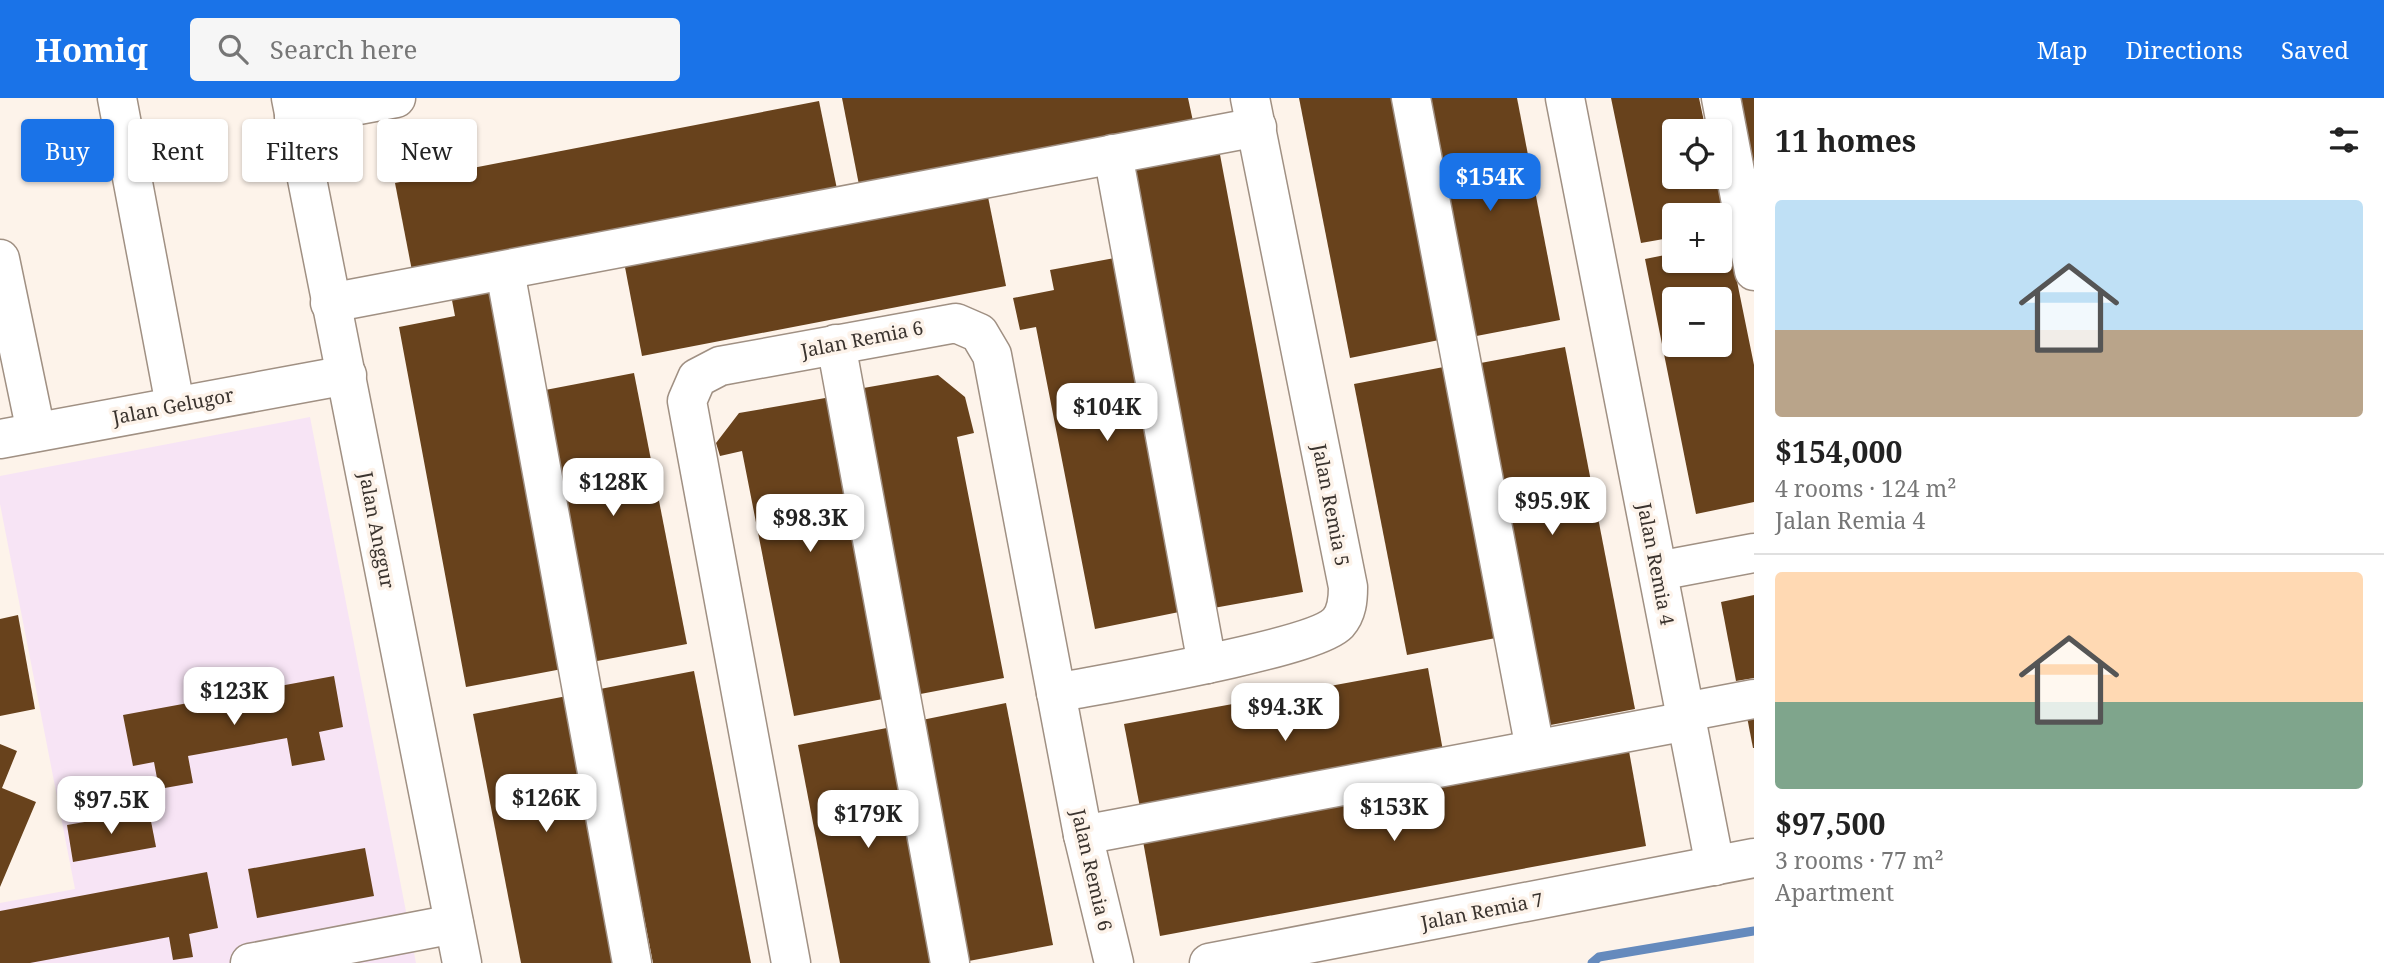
<!DOCTYPE html>
<meta charset="utf-8">
<style>
:root{--surface:#fff;--page:#f6f6f6;--text:#222;--muted:#767676;--line:#e0e0e0;--accent:#1a73e8}
body{margin:0;font-family:"Noto Serif",serif;background:var(--page);color:var(--text);height:100vh;display:flex;flex-direction:column;font-size:26px;white-space:nowrap}
*{box-sizing:border-box;margin:0}
p{font-size:23px;color:var(--muted)}
.icon{flex:none;width:38px;height:38px;fill:none;stroke:currentColor;stroke-width:2;stroke-linecap:round;stroke-linejoin:round}
.map{position:relative;flex:1;overflow:hidden}
.side{display:flex;flex-direction:column;background:var(--surface);width:630px}
.side>*{flex:none}
.top-card{position:absolute;left:21px;top:21px;width:665px;height:63px;display:flex;gap:14px}
.buttons{position:absolute;left:1662px;top:21px;display:grid;gap:14px}
.buttons a{display:grid;place-items:center;width:70px;height:70px;border-radius:7px;background:var(--surface);box-shadow:0 2px 5px #0004;font-size:35px}
.price{position:absolute;translate:-50% -60px;padding:0 16px;border-radius:14px;background:#fff;color:#222;font-size:23px;line-height:46px;filter:drop-shadow(0 2px 4px #0008)}
.price::after{content:'';position:absolute;left:50%;top:42px;width:21px;height:16px;margin-left:-10px;background:inherit;clip-path:polygon(0 0,100% 0,50% 100%)}
.price.on{background:var(--accent);color:#fff}
ul{padding:0;list-style:none}
li{display:grid;align-content:center;gap:14px;height:371px;padding:0 21px}
li+li{border-top:2px solid var(--line)}
li span{display:grid;place-items:center;height:217px;border-radius:7px;color:#555}
li>.icon{margin-inline-start:auto}
span .icon{width:126px;height:126px;fill:#fffc;stroke-width:1}
li b{font-size:30px}
h2{display:flex;justify-content:space-between;align-items:center;height:84px;padding:0 21px;font-size:30px}
.chip{padding:0 24px;border-radius:7px;background:var(--surface);box-shadow:0 2px 5px #0004;font-size:24px;line-height:63px}
.chip.on{background:var(--accent);color:#fff}
header{display:flex;align-items:center;gap:42px;box-sizing:border-box;height:98px;padding:0 35px;background:var(--accent);color:#fff}
header strong{font-size:33px}
nav{display:flex;gap:38px;margin-inline-start:auto;font-size:24px}
.search{width:490px;height:63px;background:var(--page);display:flex;align-items:center;gap:18px;box-sizing:border-box;padding:0 24px;border-radius:7px;color:var(--muted);font-size:26px}
main{display:flex;flex:1;min-height:0}
.map>svg:first-child{display:block}
.education{fill:#f7e4f5}
.lines{fill:none;stroke-linecap:round;stroke-linejoin:round}
.stream{stroke:#658abd;stroke-width:9}
.building{fill:#68421c;fill-rule:evenodd}
.minor-casing{stroke:#a09083;stroke-width:41}
.minor{stroke:#fff;stroke-width:38}
.labels{text-anchor:middle;stroke-width:7;stroke-linejoin:round;paint-order:stroke}
.street-label{font-size:19px;fill:#3a332e;stroke:#fdf3ea}
</style>
<header>
<strong>Homiq</strong>
<div class="search"><svg class="icon" aria-label="search" viewBox="0 0 24 24"><circle cx="10" cy="10" r="6"/><path d="M15 15l6 6"/></svg>Search here</div>
<nav><a>Map</a><a>Directions</a><a>Saved</a></nav>
</header>
<main>
<div class="map">
<svg width="1754" height="865" viewBox="0 0 1754 865">
<rect width="100%" height="100%" fill="#fdf3ea"/>
<path class="education" d="M 310,319 L 416,865 L 0,865 L 0,805 L 75,791 L 0,406 L 0,378 Z"/>
<g class="lines">
<path class="stream" d="M 1592,865 L 1599,859 L 1754,833"/>
</g>
<g class="building">
<path d="M 842,0 L 1188,0 L 1194,28 L 860,92 Z"/>
<path d="M 1299,0 L 1397,0 L 1444,241 L 1350,260 Z"/>
<path d="M 1419,0 L 1517,0 L 1560,222 L 1466,240 Z"/>
<path d="M 1611,0 L 1699,0 L 1706,33 L 1675,33 L 1675,79 L 1716,79 L 1726,129 L 1720,130 L 1720,117 L 1675,117 L 1675,139 L 1641,145 Z"/>
<path d="M 1731,0 L 1754,0 L 1754,108 Z"/>
<path d="M 819,3 L 838,96 L 413,178 L 395,85 Z"/>
<path d="M 1217,41 L 1303,494 L 1208,511 L 1123,59 Z"/>
<path d="M 987,94 L 1006,188 L 642,258 L 624,164 Z"/>
<path d="M 1729,144 L 1754,267 L 1754,404 L 1696,416 L 1645,161 L 1675,155 L 1675,163 L 1720,163 L 1720,146 ZM 1675,201 L 1720,201 L 1720,247 L 1675,247 Z"/>
<path d="M 1120,159 L 1189,512 L 1095,531 L 1036,229 L 1020,232 L 1013,200 L 1054,192 L 1050,172 Z"/>
<path d="M 490,190 L 562,571 L 466,589 L 399,229 L 455,218 L 451,197 Z"/>
<path d="M 1565,249 L 1635,611 L 1540,629 L 1470,267 Z"/>
<path d="M 1449,268 L 1501,539 L 1407,557 L 1354,286 Z"/>
<path d="M 634,275 L 687,546 L 592,564 L 540,293 Z"/>
<path d="M 938,277 L 965,299 L 974,335 L 957,339 L 1004,580 L 910,598 L 852,292 Z"/>
<path d="M 831,299 L 888,600 L 794,618 L 742,353 L 720,358 L 716,345 L 739,315 Z"/>
<path d="M 1754,497 L 1754,580 L 1736,583 L 1721,504 Z"/>
<path d="M 18,517 L 35,611 L 0,618 L 0,521 Z"/>
<path d="M 1428,570 L 1445,664 L 1142,720 L 1124,626 Z"/>
<path d="M 694,573 L 751,865 L 653,865 L 629,742 L 600,591 Z"/>
<path d="M 334,578 L 343,629 L 319,634 L 325,662 L 292,668 L 287,640 L 188,658 L 193,685 L 159,691 L 154,664 L 133,668 L 123,617 Z"/>
<path d="M 567,598 L 619,865 L 521,865 L 473,616 Z"/>
<path d="M 1006,605 L 1053,847 L 958,865 L 912,624 Z"/>
<path d="M 1754,617 L 1754,650 L 1753,650 L 1747,619 Z"/>
<path d="M 892,629 L 938,865 L 840,865 L 798,647 Z"/>
<path d="M 0,646 L 17,653 L 2,690 L 36,704 L 0,789 Z"/>
<path d="M 1629,653 L 1646,748 L 1160,838 L 1143,743 Z"/>
<path d="M 149,713 L 156,749 L 73,764 L 67,727 Z"/>
<path d="M 365,750 L 374,798 L 257,820 L 248,771 Z"/>
<path d="M 207,774 L 218,830 L 189,836 L 193,859 L 173,862 L 169,839 L 30,865 L 0,865 L 0,813 Z"/>
</g>
<g class="lines">
<defs>
<g id="minor">
<path d="M 117,0 L 175,307"/>
<path d="M 291,0 L 462,865"/>
<path d="M 1411,0 L 1535,651"/>
<path d="M 1565,0 L 1715,768"/>
<path d="M 1721,0 L 1754,173"/>
<path d="M 294,19 L 396,0"/>
<path d="M 1113,56 L 1207,566"/>
<path d="M 0,161 L 36,334"/>
<path d="M 505,173 L 632,865"/>
<path d="M 330,205 L 1257,29"/>
<path d="M 836,246 L 950,865"/>
<path d="M 0,341 L 347,277"/>
<path d="M 1658,473 L 1754,455"/>
<path d="M 1056,595 C 1102,586 1313,551 1338,525 C 1347,515 1348,502 1348,489 L 1250,0"/>
<path d="M 1685,614 L 1754,601"/>
<path d="M 1083,737 L 1687,623"/>
<path d="M 250,865 L 454,826"/>
<path d="M 791,865 L 687,303 L 697,280 L 720,268 L 956,225 L 979,235 L 992,257 L 1083,737 L 1114,865"/>
<path d="M 1209,865 L 1754,760"/>
</g>
</defs>
<use href="#minor" class="minor-casing"/>
<use href="#minor" class="minor"/>
</g>
<g class="labels">
<g class="street-label">
<text transform="translate(862 241) rotate(-11)" y="7">Jalan Remia 6</text>
<text transform="translate(173 308) rotate(-11)" y="7">Jalan Gelugor</text>
<text transform="translate(1331 407) rotate(79)" y="7">Jalan Remia 5</text>
<text transform="translate(377 432) rotate(79)" y="7">Jalan Anggur</text>
<text transform="translate(1656 466) rotate(79)" y="7">Jalan Remia 4</text>
<text transform="translate(1092 772) rotate(77)" y="7">Jalan Remia 6</text>
<text transform="translate(1482 813) rotate(-11)" y="7">Jalan Remia 7</text>
</g>
</g>
</svg>
<div class="buttons">
<a><svg class="icon" aria-label="locate" viewBox="0 0 24 24"><circle cx="12" cy="12" r="6"/><path d="M12 2v4M12 18v4M2 12h4M18 12h4"/></svg></a>
<a>+</a>
<a>−</a>
</div>
<b class="price on" style="left:1490px;top:115px">$154K</b>
<b class="price" style="left:1107px;top:345px">$104K</b>
<b class="price" style="left:613px;top:420px">$128K</b>
<b class="price" style="left:1552px;top:439px">$95.9K</b>
<b class="price" style="left:810px;top:456px">$98.3K</b>
<b class="price" style="left:234px;top:629px">$123K</b>
<b class="price" style="left:1285px;top:645px">$94.3K</b>
<b class="price" style="left:546px;top:736px">$126K</b>
<b class="price" style="left:111px;top:738px">$97.5K</b>
<b class="price" style="left:1394px;top:745px">$153K</b>
<b class="price" style="left:868px;top:752px">$179K</b>
<div class="top-card">
<a class="chip on">Buy</a>
<a class="chip">Rent</a>
<a class="chip">Filters</a>
<a class="chip">New</a>
</div>
</div>
<section class="side">
<h2>11 homes<svg class="icon" aria-label="filters" viewBox="0 0 24 24"><path d="M4 7h16M4 17h16"/><circle cx="9" cy="7" r="2"/><circle cx="15" cy="17" r="2"/></svg></h2>
<ul>
<li><span style="background:linear-gradient(#bfe0f5 60%,#b9a48a 0)"><svg class="icon" aria-label="home" viewBox="0 0 24 24"><path d="M3 11l9-7 9 7M6 9v11h12V9"/></svg></span><div><b>$154,000</b><p>4 rooms · 124 m²</p><p>Jalan Remia 4</p></div></li>
<li><span style="background:linear-gradient(#ffd9b3 60%,#7fa58c 0)"><svg class="icon" aria-label="home" viewBox="0 0 24 24"><path d="M3 11l9-7 9 7M6 9v11h12V9"/></svg></span><div><b>$97,500</b><p>3 rooms · 77 m²</p><p>Apartment</p></div></li>
</ul>
</section>
</main>
